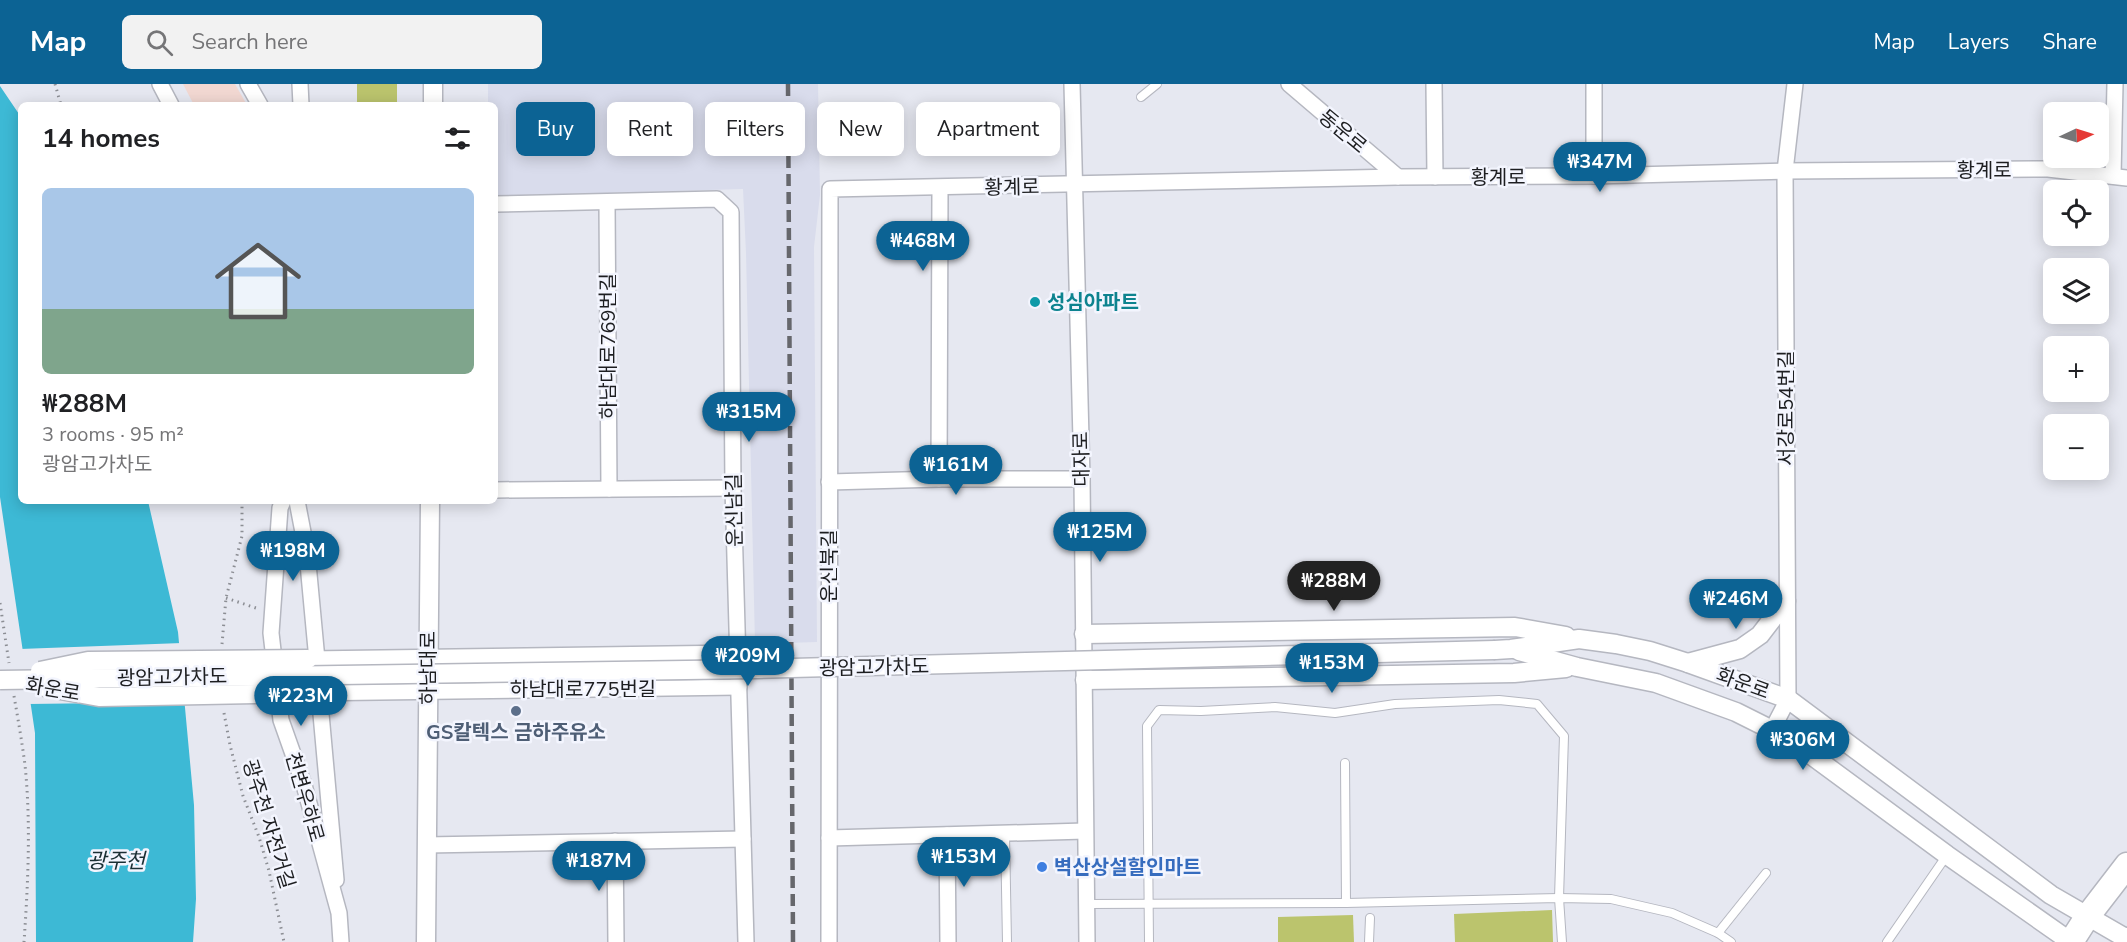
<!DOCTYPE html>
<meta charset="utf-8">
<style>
:root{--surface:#fff;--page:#f2f2f2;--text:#202124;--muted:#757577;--line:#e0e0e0;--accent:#0c6394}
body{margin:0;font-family:"Nunito Sans","Noto Sans KR",sans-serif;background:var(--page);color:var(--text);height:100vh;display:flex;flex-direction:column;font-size:22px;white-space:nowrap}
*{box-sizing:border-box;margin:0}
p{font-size:20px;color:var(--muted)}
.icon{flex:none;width:33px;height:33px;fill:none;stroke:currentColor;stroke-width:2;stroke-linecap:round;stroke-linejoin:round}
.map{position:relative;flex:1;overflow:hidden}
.drawer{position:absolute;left:18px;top:18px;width:480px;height:402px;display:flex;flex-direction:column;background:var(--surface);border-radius:9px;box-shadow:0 3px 15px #0003}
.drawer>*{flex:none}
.banner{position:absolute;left:516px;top:18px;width:570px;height:54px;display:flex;gap:12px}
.needle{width:39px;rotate:86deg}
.tools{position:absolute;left:2043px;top:18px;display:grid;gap:12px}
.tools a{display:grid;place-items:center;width:66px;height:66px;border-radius:9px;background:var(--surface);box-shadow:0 3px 15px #0003;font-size:30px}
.price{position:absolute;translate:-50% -51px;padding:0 14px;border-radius:21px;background:var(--accent);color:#fff;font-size:20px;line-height:39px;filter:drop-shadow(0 2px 3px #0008)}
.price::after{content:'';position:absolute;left:50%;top:36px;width:18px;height:14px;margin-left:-9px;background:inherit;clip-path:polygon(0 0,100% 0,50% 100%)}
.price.active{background:#222;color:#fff}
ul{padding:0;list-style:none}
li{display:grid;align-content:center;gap:12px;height:318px;padding:0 24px}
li+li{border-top:2px solid var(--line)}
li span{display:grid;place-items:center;height:186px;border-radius:9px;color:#555}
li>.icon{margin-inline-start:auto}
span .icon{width:108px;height:108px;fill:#fffc;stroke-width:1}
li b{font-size:26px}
h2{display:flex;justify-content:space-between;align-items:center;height:72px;padding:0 24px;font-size:26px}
.pill{padding:0 21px;border-radius:9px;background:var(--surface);box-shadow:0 3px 15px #0003;font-size:21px;line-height:54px}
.pill.active{background:var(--accent);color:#fff}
header{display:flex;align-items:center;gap:36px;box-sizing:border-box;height:84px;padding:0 30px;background:var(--accent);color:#fff}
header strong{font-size:28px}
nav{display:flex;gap:33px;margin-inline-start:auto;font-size:21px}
.search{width:420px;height:54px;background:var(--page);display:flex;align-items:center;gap:15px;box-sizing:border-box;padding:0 21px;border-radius:9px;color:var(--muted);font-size:22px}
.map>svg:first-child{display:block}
.commercial{fill:#f2d8d2}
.built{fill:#d9dcec}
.green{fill:#bbc46d}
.water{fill:#3db9d5}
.pier{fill:#e6e8f1}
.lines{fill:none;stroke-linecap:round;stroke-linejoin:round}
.service-casing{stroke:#b5b7c0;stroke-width:10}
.minor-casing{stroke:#b5b7c0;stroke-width:18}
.tertiary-casing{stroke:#b5b7c0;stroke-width:21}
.primary-casing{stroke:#b5b7c0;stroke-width:27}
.path{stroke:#8c8e94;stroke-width:3;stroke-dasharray:1.5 4.5;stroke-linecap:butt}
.service{stroke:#fff;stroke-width:8}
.minor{stroke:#fff;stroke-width:15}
.tertiary{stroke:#fff;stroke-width:18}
.primary{stroke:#fff;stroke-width:24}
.rail{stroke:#66676c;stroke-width:4.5;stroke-dasharray:12 6;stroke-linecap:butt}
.tertiary-bridge-casing{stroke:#b5b7c0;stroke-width:21;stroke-linecap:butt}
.tertiary-bridge{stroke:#fff;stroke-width:18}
.culture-dot{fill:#0f9aa8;stroke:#f3f5fe;stroke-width:2}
.service-dot{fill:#5c6f8a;stroke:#f3f5fe;stroke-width:2}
.shop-dot{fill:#3f7fe0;stroke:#f3f5fe;stroke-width:2}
.labels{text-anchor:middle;stroke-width:5;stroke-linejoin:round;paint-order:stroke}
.street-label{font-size:20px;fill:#1d1e21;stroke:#f3f5fe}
.culture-label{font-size:20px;font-weight:bold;fill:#0d838f;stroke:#f3f5fe;text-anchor:start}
.service-label{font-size:20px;font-weight:bold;fill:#4e5e75;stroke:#f3f5fe}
.shop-label{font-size:20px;font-weight:bold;fill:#366cbe;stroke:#f3f5fe;text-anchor:start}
.water-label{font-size:21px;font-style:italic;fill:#1a2f34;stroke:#f3f5fe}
</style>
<header>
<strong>Map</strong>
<div class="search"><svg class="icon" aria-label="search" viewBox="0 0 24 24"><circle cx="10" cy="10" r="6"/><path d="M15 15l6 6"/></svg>Search here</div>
<nav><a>Map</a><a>Layers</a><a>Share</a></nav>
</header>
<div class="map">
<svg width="2127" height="858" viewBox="0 0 2127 858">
<rect width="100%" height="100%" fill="#e6e8f1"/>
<path class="commercial" d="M 183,0 L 235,0 L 247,21 L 194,21 Z"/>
<path class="built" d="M 488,0 L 818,0 L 820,111 L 814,163 L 817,558 L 755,560 L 746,169 L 743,105 L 495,112 L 495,21 L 488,21 Z"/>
<g class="green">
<rect x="357" y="0" width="40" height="21"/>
<path d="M 1552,826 L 1553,858 L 1455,858 L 1454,830 Z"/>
<path d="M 1353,831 L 1354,858 L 1278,858 L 1278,833 Z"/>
</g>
<path class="water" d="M 0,2 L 21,33 L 21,417 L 148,417 L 178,548 L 194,721 L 196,815 L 193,858 L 36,858 L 35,649 L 0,413 Z"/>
<path class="pier" d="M 182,559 L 187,618 L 28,620 L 20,565 Z"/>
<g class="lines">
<defs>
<g id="service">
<path d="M 1141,13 L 1157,0"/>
<path d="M 1345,679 L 1346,819"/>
<path d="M 1005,750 L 1007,858"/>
<path d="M 1087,820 L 1346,819 L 1559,814 L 1611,815 L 1672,829 L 1718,849 L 1731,858"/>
<path d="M 1718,849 L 1766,789"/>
<path d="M 1149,858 L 1147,642 L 1159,626 L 1201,627 L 1275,623 L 1335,629 L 1395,620 L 1499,616 L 1537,620 L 1564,652 L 1559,814 L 1562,858"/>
<path d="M 1369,858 L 1370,834"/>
<path d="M 1887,858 L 1947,771"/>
</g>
<g id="minor">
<path d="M 160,0 L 171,21"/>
<path d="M 248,0 L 260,21"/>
<path d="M 300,0 L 301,21"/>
<path d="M 1072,0 L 1082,395 L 1087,858"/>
<path d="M 1289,0 L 1398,93"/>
<path d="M 1434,0 L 1435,93"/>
<path d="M 1594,92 L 1594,0"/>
<path d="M 2113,92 L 2115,0"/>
<path d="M 607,119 L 609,405"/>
<path d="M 495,120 L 717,115 L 731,128 L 733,404 L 746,858"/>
<path d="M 939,395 L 940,104"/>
<path d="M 829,398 L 939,395 L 1082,395"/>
<path d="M 495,406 L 733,404"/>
<path d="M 283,417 L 280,424 L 271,549 L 281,636 L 304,701 L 339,829 L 341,858"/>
<path d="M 297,417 L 307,469 L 317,576"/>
<path d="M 308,575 L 738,569"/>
<path d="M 319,608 L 336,796"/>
<path d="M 305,609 L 739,603"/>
<path d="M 1772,646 L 1788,615 L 1785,87 L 1795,0"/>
<path d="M 947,751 L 948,858"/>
<path d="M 829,754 L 1085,747"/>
<path d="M 615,757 L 616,858"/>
<path d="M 426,761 L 743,755"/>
<path d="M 829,858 L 830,105 L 1398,93 L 1594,92 L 1785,87 L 2048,85 L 2127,94"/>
</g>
<g id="tertiary">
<path d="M 433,21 L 433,0"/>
<path d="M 1084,550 L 1515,543 L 1566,552"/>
<path d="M 1495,566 L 1511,565 L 1579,555 L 1616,560 L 1650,567 L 1688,579 L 1788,615 L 2051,811 L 2127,855"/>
<path d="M 1519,567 L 1577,583 L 1656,599 L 1736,628 L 1772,646 L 1803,665 L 1947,771 L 2071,858"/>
<path d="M 1688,579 L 1740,565 L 1760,551 L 1786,517"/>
<path d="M 1085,596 L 1514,589 L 1566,584"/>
<path d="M 426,858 L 430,417"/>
</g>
<g id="primary">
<path d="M 2071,858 L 2087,833 L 2127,781"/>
<path d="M 2126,858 L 2127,856"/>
</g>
</defs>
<use href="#service" class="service-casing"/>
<use href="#minor" class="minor-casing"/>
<use href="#tertiary" class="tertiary-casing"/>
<use href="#primary" class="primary-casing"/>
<g class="path">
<path d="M 55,0 L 61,21"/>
<path d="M 226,514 L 256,524"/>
<path d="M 0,519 L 9,579"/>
<path d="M 222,560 L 226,514 L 242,452 L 242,417"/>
<path d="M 14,612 C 18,635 22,658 25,681 C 31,739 28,800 24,858"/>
<path d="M 224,629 L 230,661 L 243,712 L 259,753 L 269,787 L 284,858"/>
</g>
<use href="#service" class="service"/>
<use href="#minor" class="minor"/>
<use href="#tertiary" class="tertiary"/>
<use href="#primary" class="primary"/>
<path class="rail" d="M 788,0 L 793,858"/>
<defs>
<g id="tertiary-bridge">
<path d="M 40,587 L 88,577 L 308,575"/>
<path d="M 0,596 L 757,585 L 1495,566"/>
<path d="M 44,603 L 99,613 L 305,609"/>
</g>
</defs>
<use href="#tertiary-bridge" class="tertiary-bridge-casing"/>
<use href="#tertiary-bridge" class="tertiary-bridge"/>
</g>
<circle class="culture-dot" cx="1035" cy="218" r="6"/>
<circle class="service-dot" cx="516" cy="627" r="6"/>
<circle class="shop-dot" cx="1042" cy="783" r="6"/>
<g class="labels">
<g class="street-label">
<text transform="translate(1343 47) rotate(40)" y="7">동운로</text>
<text x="1984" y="93">황계로</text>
<text x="1498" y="100">황계로</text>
<text transform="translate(1012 103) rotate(-1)" y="7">황계로</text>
<text transform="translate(608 262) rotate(-90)" y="7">하남대로769번길</text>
<text transform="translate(1786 324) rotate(-90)" y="7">서강로54번길</text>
<text transform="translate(1081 375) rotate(-91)" y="7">대자로</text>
<text transform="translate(734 426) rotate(-91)" y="7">운신남길</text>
<text transform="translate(829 482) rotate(-90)" y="7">운신북길</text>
<text transform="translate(874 583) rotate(-1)" y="7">광암고가차도</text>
<text transform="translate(428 584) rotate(-90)" y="7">하남대로</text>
<text transform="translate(172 593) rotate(-1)" y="7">광암고가차도</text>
<text transform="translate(1743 599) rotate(20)" y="7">화운로</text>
<text transform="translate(53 605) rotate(10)" y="7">화운로</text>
<text x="583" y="612">하남대로775번길</text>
<text transform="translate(305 713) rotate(74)" y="7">천변우하로</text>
<text transform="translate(269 740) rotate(73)" y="7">광주천 자전거길</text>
</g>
<g class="culture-label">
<text x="1047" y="225">성심아파트</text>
</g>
<g class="service-label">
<text x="516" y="655">GS칼텍스 금하주유소</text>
</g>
<g class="shop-label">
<text x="1054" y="790">벽산상설할인마트</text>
</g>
<g class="water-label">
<text x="116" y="784">광주천</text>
</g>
</g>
</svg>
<div class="tools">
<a><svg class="needle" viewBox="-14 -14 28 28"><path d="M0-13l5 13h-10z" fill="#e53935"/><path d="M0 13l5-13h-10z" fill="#757577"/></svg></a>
<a><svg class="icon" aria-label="locate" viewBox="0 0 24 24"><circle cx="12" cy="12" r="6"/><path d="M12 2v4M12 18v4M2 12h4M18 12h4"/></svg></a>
<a><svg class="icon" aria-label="layers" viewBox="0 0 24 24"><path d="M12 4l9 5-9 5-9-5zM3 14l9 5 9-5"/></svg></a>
<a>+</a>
<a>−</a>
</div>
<b class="price" style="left:1600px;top:109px">₩347M</b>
<b class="price" style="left:923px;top:188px">₩468M</b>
<b class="price" style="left:749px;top:359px">₩315M</b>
<b class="price" style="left:956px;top:412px">₩161M</b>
<b class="price" style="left:1100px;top:479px">₩125M</b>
<b class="price" style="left:293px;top:498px">₩198M</b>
<b class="price active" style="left:1334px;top:528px">₩288M</b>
<b class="price" style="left:1736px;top:546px">₩246M</b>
<b class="price" style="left:748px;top:603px">₩209M</b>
<b class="price" style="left:1332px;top:610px">₩153M</b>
<b class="price" style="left:301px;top:643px">₩223M</b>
<b class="price" style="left:1803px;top:687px">₩306M</b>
<b class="price" style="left:964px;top:804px">₩153M</b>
<b class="price" style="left:599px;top:808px">₩187M</b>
<div class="banner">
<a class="pill active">Buy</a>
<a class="pill">Rent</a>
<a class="pill">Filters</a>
<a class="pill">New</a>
<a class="pill">Apartment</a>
</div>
<section class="drawer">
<h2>14 homes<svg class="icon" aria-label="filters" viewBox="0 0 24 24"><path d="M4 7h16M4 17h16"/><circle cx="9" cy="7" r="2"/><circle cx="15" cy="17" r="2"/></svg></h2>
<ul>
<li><span style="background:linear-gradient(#a9c7e8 65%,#7fa58c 0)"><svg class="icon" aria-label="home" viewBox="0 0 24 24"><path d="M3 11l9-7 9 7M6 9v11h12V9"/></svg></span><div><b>₩288M</b><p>3 rooms · 95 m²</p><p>광암고가차도</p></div></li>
</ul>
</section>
</div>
